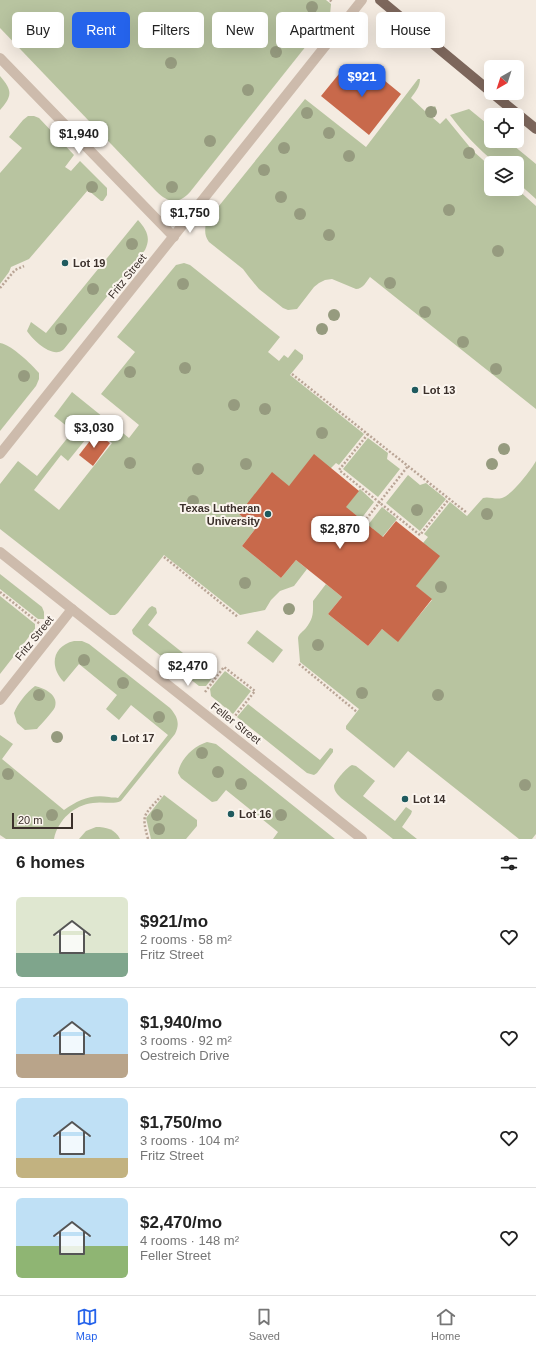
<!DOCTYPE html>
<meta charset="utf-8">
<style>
:root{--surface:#fff;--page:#f2f2f2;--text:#222;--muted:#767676;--line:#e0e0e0;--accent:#2563eb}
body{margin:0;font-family:Helvetica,sans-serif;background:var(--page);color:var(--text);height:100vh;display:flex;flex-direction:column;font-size:15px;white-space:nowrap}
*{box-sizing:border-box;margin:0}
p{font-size:13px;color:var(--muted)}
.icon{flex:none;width:22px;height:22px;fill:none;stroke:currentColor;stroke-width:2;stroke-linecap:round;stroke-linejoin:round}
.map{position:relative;height:839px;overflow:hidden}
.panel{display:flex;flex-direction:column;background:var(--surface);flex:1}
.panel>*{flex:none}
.hud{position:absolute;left:12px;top:12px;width:512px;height:36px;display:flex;gap:8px}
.needle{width:26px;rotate:219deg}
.controls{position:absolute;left:484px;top:60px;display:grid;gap:8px}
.controls a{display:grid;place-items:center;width:40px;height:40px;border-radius:6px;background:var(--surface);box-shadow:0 4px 16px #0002;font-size:20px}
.scale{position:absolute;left:12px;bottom:10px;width:61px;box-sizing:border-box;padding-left:4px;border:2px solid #3b302b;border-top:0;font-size:11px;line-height:14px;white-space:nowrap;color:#3b302b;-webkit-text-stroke:3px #fbf5ee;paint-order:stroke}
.price{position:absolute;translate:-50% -34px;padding:0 9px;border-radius:8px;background:#fff;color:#222;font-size:13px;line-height:26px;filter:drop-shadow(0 1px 2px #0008)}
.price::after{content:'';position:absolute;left:50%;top:24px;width:12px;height:9px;margin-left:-6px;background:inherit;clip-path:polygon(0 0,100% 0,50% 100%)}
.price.on{background:var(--accent);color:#fff}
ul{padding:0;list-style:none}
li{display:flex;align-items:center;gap:12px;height:100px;padding:0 16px}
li+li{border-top:1px solid var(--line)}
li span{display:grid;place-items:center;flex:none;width:112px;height:80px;border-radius:6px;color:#555}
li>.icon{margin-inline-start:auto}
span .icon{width:48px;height:48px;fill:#fffc;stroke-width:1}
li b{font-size:17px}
h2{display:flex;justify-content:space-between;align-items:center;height:48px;padding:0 16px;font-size:17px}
.chip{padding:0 14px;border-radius:6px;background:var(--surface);box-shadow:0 4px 16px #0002;font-size:14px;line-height:36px}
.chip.on{background:var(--accent);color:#fff}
.menu{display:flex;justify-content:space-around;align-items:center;height:56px;border-top:1px solid var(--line);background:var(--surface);font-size:11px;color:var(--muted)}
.menu a{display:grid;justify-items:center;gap:2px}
.menu .on{color:var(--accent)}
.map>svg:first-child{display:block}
.green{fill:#b8c4a0;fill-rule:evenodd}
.building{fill:#c8694b}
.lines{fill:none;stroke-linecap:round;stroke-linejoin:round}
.path{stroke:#b9a596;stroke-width:2.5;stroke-dasharray:2 2;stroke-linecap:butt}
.minor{stroke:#cdbbac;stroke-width:10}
.major{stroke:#7d675c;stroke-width:10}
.tree{fill:#969b7f}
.poi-dot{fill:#1f5a5e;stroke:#fbf5ee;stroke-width:1.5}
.labels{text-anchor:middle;stroke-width:4;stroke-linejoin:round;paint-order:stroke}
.poi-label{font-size:11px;font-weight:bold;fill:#3b302b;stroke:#fbf5ee;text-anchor:start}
.street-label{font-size:11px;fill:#3b302b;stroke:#fbf5ee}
</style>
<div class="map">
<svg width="536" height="839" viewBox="0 0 536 839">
<rect width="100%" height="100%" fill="#f4ebe1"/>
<g class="green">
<path d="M 0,0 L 326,0 L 331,4 L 330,15 L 326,21 L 190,192 C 178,205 168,203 156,191 L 0,28 Z"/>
<path d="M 0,76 C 13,91 12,96 0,110 Z"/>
<path d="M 418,79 L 420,79 C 420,87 415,92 411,98 L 426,112 L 435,106 L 436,108 L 433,118 L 440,124 L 446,118 L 473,151 L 491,167 L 491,189 L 517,189 L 536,206 L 536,409 L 370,277 C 366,282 363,289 356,289 L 332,279 L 325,280 L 319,283 L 314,287 L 297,309 L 288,310 L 283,308 L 259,289 L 249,277 L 243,269 L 209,242 C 204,235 205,230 206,222 L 305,99 L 366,147 Z"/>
<path d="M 469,109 L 491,127 L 491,141 L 508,141 L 536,164 L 536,199 L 517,182 L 517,163 L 495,163 C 478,148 463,133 450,115 Z"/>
<path d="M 28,116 L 34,116 L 39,118 L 74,155 L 65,167 L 71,171 L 80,161 L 107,188 L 107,195 L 103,201 L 101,201 L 88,190 L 29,259 L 11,267 L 9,272 L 0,284 L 0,173 L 22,148 L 9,137 L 23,120 Z"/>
<path d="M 138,220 C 147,230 151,238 145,250 L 64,349 C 63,350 60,352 58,352 C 48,354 32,339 27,331 L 31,322 L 46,333 Z"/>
<path d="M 184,263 L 190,265 L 280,337 L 268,352 L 279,361 L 284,355 L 288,358 L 295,349 L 303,355 L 303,359 L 290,375 L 364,434 L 339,465 L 336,463 L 331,468 L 289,486 L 239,514 L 256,528 L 242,546 L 281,578 L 296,560 L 307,569 L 294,586 L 280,591 L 271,600 L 265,610 L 240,615 L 164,555 L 118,613 L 115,615 L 110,615 L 0,529 L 0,484 L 18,461 L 37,476 L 73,431 L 54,416 L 72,392 L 129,438 L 139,425 L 101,394 L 135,352 L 117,337 L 171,271 L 176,265 ZM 94,429 L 112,443 L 59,510 L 34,490 L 61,455 L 68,461 Z"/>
<path d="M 0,343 C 12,345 31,364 39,373 L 39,379 L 36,386 L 0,431 Z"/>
<path d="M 368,438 L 388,453 L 387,459 L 400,469 L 378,497 L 343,469 Z"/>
<path d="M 536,461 L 536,834 L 532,839 L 519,839 L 408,751 L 394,768 L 346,729 L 346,726 L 359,709 L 300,662 L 298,638 C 299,633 303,632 306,628 C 314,618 313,612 313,601 L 326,584 L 342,597 L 328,614 L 368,646 L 382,629 L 398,641 L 432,600 L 416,586 L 423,543 L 428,537 L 424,534 L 450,502 L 467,516 L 483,498 C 489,496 495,500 502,498 C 512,495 531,470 536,461 Z"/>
<path d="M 408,475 L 420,485 L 426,483 L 446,499 L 420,531 L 386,503 Z"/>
<path d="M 360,489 L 374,502 L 361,519 L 353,513 L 334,521 Z"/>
<path d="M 382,507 L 397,519 L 371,551 L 373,529 L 368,525 Z"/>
<path d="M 0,574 L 42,607 L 44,612 L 44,619 L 38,619 L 0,589 Z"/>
<path d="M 0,596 L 35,624 L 35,629 L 0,674 Z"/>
<path d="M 152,606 L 156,608 L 157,613 L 148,625 L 213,677 L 206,686 L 199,686 L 133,634 L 132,630 L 149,608 Z"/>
<path d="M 257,630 L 283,650 L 273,663 L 247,643 Z"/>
<path d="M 74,641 L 82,641 L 89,644 L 170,708 C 178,717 180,724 175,734 L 121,801 C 112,805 103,801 93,803 C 74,805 58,820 54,839 L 6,839 L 0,835 L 0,735 L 13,744 L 2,759 L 64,810 C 78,800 91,794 109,797 C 112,798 115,797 118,798 L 168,735 L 131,705 L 119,720 L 106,709 L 117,695 L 79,664 L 64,682 C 49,667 52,646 74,641 Z"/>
<path d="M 225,671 L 251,691 L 233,714 L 211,696 L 210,689 Z"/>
<path d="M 35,686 C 44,688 59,695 55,707 C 53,712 41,724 37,729 L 25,730 L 17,723 L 14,713 C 18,703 26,693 35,686 Z"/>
<path d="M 248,704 L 320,760 L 330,748 L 333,749 L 333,752 L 317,773 L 314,775 L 307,773 L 237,717 Z"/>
<path d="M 207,742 L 216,744 L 335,839 L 273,839 L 278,832 L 226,790 L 217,801 L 212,802 L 181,778 L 178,773 C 180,759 194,746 207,742 Z"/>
<path d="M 352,765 L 356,766 L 375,781 L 363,796 L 395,821 L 406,807 L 412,811 L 411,814 L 402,827 L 417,839 L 393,839 L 341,798 C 338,795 334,791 334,786 C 335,781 347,767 352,765 Z"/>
<path d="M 164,795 L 197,820 L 197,826 L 186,839 L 151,839 L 146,818 Z"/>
<path d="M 96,827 C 106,827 115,829 120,839 L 79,839 L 86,831 Z"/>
</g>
<g class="building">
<path d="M 368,67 L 401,94 L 369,135 L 321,96 L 343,69 L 357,81 Z"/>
<path d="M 96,433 L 110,443 L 93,466 L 79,455 Z"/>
<path d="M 314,454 L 359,491 L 346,507 L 383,537 L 396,521 L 440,556 L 416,586 L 432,599 L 398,642 L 382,629 L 368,646 L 328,614 L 342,597 L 326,584 L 296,560 L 281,578 L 242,546 L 256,528 L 239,514 L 272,472 L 289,486 Z"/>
</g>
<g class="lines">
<g class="path">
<path d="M 330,0 L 332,2"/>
<path d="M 0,288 L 15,270 L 24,266"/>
<path d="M 292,374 L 467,513"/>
<path d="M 368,434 L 339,470 L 420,535 L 449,499"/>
<path d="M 364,522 L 408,466"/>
<path d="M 164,557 L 238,617"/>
<path d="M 0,592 L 40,624"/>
<path d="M 299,664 L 357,712"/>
<path d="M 205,692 L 224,667 L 255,691 L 235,716"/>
<path d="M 148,839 C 141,813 144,816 161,796"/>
</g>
<g class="minor">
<path d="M 0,58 L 174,237"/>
<path d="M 0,454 L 362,0"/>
<path d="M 0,552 L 362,839"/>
<path d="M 0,700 L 72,609"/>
</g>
<g class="major">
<path d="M 380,0 L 491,92"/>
<path d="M 492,93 L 536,129"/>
</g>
</g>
<g class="tree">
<circle cx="312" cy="7" r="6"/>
<circle cx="276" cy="52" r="6"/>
<circle cx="171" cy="63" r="6"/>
<circle cx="248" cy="90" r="6"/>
<circle cx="431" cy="112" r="6"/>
<circle cx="307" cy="113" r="6"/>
<circle cx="329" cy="133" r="6"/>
<circle cx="210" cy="141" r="6"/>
<circle cx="284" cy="148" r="6"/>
<circle cx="469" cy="153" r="6"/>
<circle cx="349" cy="156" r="6"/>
<circle cx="264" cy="170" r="6"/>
<circle cx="92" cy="187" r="6"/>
<circle cx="172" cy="187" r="6"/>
<circle cx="281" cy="197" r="6"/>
<circle cx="449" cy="210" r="6"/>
<circle cx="300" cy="214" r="6"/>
<circle cx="329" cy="235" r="6"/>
<circle cx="132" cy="244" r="6"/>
<circle cx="498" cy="251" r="6"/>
<circle cx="390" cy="283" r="6"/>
<circle cx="183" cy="284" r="6"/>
<circle cx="93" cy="289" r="6"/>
<circle cx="425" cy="312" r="6"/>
<circle cx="334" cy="315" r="6"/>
<circle cx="61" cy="329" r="6"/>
<circle cx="322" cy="329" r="6"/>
<circle cx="463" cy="342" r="6"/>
<circle cx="185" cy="368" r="6"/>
<circle cx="496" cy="369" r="6"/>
<circle cx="130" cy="372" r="6"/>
<circle cx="24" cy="376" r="6"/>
<circle cx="234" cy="405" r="6"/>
<circle cx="265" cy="409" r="6"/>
<circle cx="322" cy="433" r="6"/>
<circle cx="504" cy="449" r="6"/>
<circle cx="130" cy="463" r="6"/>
<circle cx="246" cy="464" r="6"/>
<circle cx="492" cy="464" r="6"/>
<circle cx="198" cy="469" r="6"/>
<circle cx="193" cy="501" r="6"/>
<circle cx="417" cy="510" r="6"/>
<circle cx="487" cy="514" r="6"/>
<circle cx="245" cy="583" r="6"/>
<circle cx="441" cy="587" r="6"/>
<circle cx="289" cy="609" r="6"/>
<circle cx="318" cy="645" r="6"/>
<circle cx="84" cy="660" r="6"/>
<circle cx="123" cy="683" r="6"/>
<circle cx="362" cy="693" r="6"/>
<circle cx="39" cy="695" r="6"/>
<circle cx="438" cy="695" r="6"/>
<circle cx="159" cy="717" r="6"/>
<circle cx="57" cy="737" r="6"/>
<circle cx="202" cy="753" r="6"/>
<circle cx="218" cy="772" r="6"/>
<circle cx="8" cy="774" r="6"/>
<circle cx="241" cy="784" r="6"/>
<circle cx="525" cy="785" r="6"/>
<circle cx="52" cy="815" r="6"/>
<circle cx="157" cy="815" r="6"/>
<circle cx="281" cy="815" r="6"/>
<circle cx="159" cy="829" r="6"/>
</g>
<g class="poi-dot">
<circle cx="65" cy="263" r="4"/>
<circle cx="415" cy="390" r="4"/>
<circle cx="268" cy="514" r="4"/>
<circle cx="114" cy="738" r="4"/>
<circle cx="405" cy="799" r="4"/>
<circle cx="231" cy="814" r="4"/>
</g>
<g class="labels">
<g class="poi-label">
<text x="73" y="267">Lot 19</text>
<text x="423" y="394">Lot 13</text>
<text x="260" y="512" text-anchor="end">Texas Lutheran<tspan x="260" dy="13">University</tspan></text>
<text x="122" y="742">Lot 17</text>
<text x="413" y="803">Lot 14</text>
<text x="239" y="818">Lot 16</text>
</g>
<g class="street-label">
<text transform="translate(127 276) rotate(-51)" y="4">Fritz Street</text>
<text transform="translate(34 638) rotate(-51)" y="4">Fritz Street</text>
<text transform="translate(236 723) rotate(38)" y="4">Feller Street</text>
</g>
</g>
</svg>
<div class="controls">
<a><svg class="needle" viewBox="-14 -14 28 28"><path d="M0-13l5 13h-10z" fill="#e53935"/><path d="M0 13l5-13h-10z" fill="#767676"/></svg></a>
<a><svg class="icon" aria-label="locate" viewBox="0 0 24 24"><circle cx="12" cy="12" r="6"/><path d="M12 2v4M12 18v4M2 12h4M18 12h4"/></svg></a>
<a><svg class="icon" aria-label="layers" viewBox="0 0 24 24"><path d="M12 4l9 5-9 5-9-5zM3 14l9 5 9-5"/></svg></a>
</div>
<div class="scale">20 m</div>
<b class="price on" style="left:362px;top:98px">$921</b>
<b class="price" style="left:79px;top:155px">$1,940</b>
<b class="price" style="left:190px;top:234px">$1,750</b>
<b class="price" style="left:94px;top:449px">$3,030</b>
<b class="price" style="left:340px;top:550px">$2,870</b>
<b class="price" style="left:188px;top:687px">$2,470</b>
<div class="hud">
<a class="chip">Buy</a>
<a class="chip on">Rent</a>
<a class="chip">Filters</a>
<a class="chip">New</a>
<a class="chip">Apartment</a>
<a class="chip">House</a>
</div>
</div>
<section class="panel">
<h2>6 homes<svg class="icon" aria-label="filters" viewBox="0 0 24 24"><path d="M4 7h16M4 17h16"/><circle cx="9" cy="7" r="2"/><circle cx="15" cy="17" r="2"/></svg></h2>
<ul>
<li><span style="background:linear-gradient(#dfe7d0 70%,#7fa58c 0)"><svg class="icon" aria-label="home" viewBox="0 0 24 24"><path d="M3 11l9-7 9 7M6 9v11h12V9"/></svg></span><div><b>$921/mo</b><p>2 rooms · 58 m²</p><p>Fritz Street</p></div><svg class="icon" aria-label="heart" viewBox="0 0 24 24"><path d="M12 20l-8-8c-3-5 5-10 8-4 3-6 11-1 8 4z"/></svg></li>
<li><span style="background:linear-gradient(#bfe0f5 70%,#b9a48a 0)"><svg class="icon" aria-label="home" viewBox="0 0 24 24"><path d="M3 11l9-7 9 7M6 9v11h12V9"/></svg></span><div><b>$1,940/mo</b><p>3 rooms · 92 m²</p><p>Oestreich Drive</p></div><svg class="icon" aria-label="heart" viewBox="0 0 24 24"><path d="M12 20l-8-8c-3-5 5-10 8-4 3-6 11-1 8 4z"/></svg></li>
<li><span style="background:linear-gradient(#bfe0f5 75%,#c2b280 0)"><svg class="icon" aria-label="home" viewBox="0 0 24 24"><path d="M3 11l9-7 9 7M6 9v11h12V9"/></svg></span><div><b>$1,750/mo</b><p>3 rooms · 104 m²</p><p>Fritz Street</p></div><svg class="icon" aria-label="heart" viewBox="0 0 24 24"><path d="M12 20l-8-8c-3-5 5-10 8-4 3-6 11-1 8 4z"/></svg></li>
<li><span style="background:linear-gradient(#bfe0f5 60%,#8fb573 0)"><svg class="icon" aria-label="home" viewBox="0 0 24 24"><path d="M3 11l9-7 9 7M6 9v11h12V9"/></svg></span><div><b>$2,470/mo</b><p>4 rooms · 148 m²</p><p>Feller Street</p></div><svg class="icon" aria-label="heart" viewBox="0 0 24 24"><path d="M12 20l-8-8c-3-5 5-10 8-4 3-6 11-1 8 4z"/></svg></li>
</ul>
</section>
<nav class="menu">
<a class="on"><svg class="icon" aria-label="map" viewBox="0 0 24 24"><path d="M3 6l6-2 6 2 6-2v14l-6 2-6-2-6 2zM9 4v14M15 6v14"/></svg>Map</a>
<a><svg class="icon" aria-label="saved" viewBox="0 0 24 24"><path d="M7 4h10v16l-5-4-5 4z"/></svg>Saved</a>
<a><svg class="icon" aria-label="home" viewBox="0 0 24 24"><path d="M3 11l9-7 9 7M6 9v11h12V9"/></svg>Home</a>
</nav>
